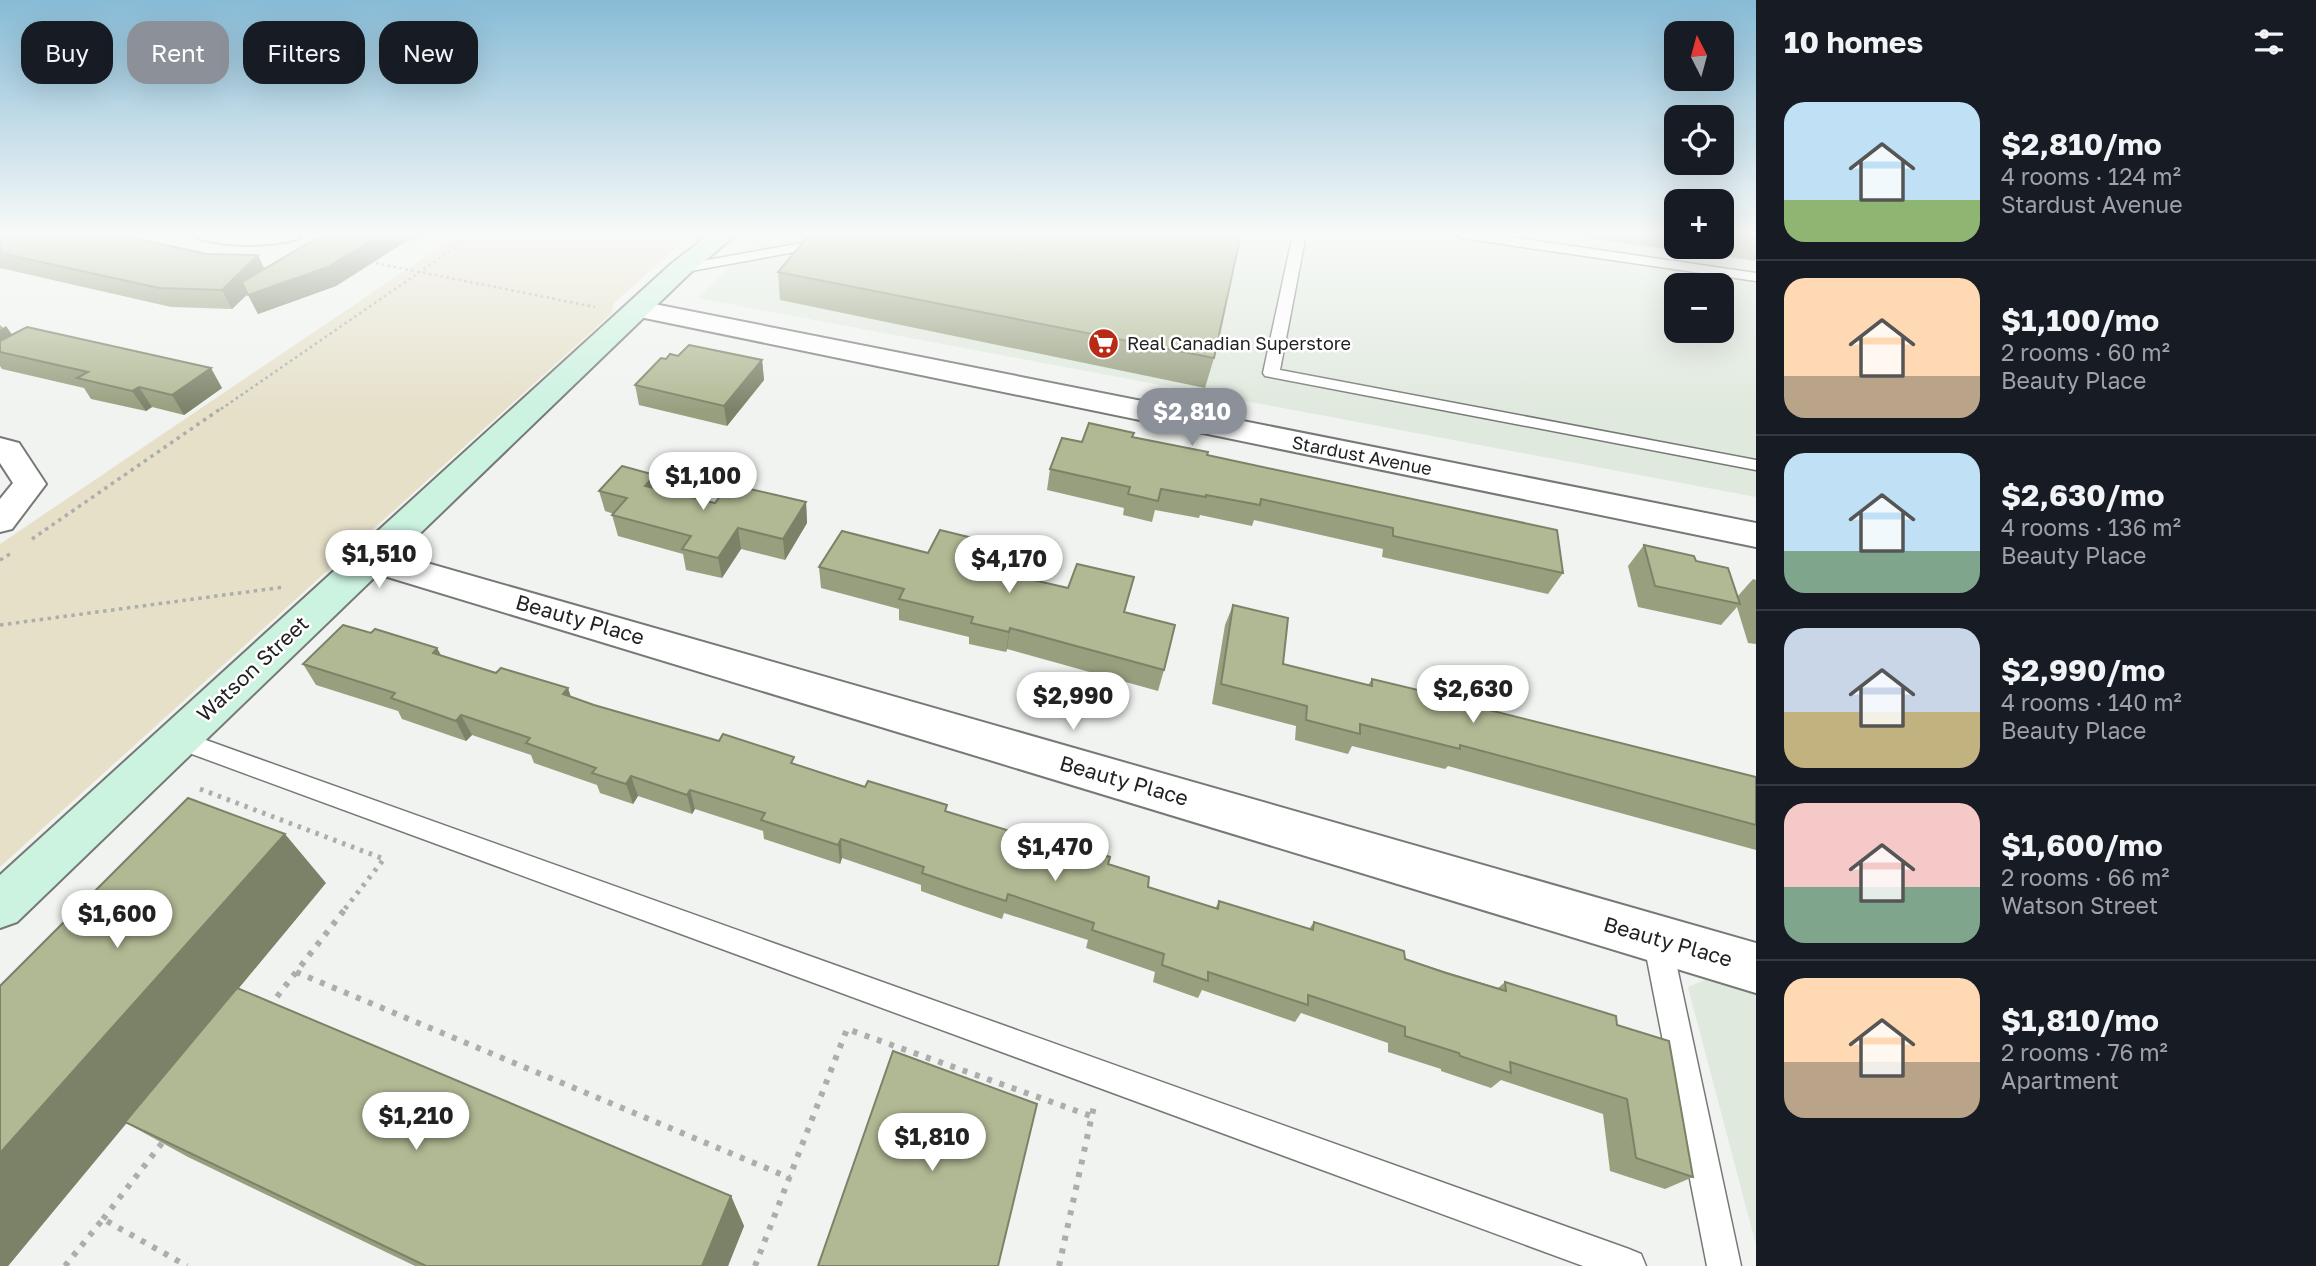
<!DOCTYPE html>
<meta charset="utf-8">
<style>
:root{--surface:#171b24;--page:#242831;--text:#f1f3f6;--muted:#9ea1a6;--line:#363941;--accent:#8c9099}
body{margin:0;font-family:"Golos Text",sans-serif;background:var(--page);color:var(--text);height:100vh;display:flex;flex-direction:column;font-size:26px;white-space:nowrap}
*{box-sizing:border-box;margin:0}
p{font-size:23px;color:var(--muted)}
.icon{flex:none;width:38px;height:38px;fill:none;stroke:currentColor;stroke-width:2;stroke-linecap:round;stroke-linejoin:round}
.map{position:relative;flex:1;overflow:hidden}
.details{display:flex;flex-direction:column;background:var(--surface);width:560px}
.details>*{flex:none}
.hud{position:absolute;left:21px;top:21px;width:665px;height:63px;display:flex;gap:14px}
.needle{width:46px;rotate:354deg}
.buttons{position:absolute;left:1664px;top:21px;display:grid;gap:14px}
.buttons a{display:grid;place-items:center;width:70px;height:70px;border-radius:14px;background:var(--surface);box-shadow:0 7px 28px #0002;font-size:35px}
.price{position:absolute;translate:-50% -60px;padding:0 16px;border-radius:24px;background:#fff;color:#222;font-size:23px;line-height:46px;filter:drop-shadow(0 2px 4px #0008)}
.price::after{content:'';position:absolute;left:50%;top:42px;width:21px;height:16px;margin-left:-10px;background:inherit;clip-path:polygon(0 0,100% 0,50% 100%)}
.price.active{background:var(--accent);color:#fff}
ul{padding:0;list-style:none}
li{display:flex;align-items:center;gap:21px;height:175px;padding:0 28px}
li+li{border-top:2px solid var(--line)}
li span{display:grid;place-items:center;flex:none;width:196px;height:140px;border-radius:21px;color:#555}
li>.icon{margin-inline-start:auto}
span .icon{width:84px;height:84px;fill:#fffc;stroke-width:1}
li b{font-size:30px}
h2{display:flex;justify-content:space-between;align-items:center;height:84px;padding:0 28px;font-size:30px}
.pill{padding:0 24px;border-radius:21px;background:var(--surface);box-shadow:0 7px 28px #0002;font-size:24px;line-height:63px}
.pill.active{background:var(--accent);color:#fff}
main{display:flex;flex:1;min-height:0}
.map>svg:first-child{display:block}
.built{fill:#e0e9de;fill-rule:evenodd}
.green{fill:#e6e0c9}
.lines{fill:none;stroke-linecap:round;stroke-linejoin:round}
.lane-casing{stroke:#767976;stroke-width:3}
.street-casing{stroke:#767976;stroke-width:4}
.secondary-casing{stroke:#767976;stroke-width:4}
.path-far3{stroke:#abaeab;stroke-width:2.5;stroke-dasharray:2.5 3.5;stroke-linecap:butt}
.path-far2{stroke:#abaeab;stroke-width:3.5;stroke-dasharray:3.5 4.5;stroke-linecap:butt}
.path-far1{stroke:#abaeab;stroke-width:5;stroke-dasharray:3.5 6;stroke-linecap:butt}
.path{stroke:#abaeab;stroke-width:6;stroke-dasharray:5 8;stroke-linecap:butt}
.lane{fill:#fff;fill-rule:evenodd}
.street{fill:#fff;fill-rule:evenodd}
.secondary{fill:#ccf2e0;fill-rule:evenodd}
.wall{fill:#989f7f}
.shaded-wall{fill:#7c8268}
.building{fill:#b1b994;stroke:#7c8268;stroke-width:2}
.labels{text-anchor:middle;stroke-width:5;stroke-linejoin:round;paint-order:stroke}
.far-poi-label{font-size:18px;fill:#212221;stroke:#fff;text-anchor:start}
.far-street-label{font-size:18px;fill:#212221;stroke:#fff}
.street-label{font-size:21px;fill:#212221;stroke:#fff}
</style>
<main>
<div class="map">
<svg width="1756" height="1266" viewBox="0 0 1756 1266">
<rect width="100%" height="100%" fill="#f0f3ef"/>
<g class="built">
<path d="M 762,234 L 1676,234 L 1676,247 L 1722,247 L 1756,234 L 1756,497 L 698,298 ZM 1676,285 L 1722,285 L 1722,331 L 1676,331 Z"/>
<path d="M 1714,976 L 1756,989 L 1756,1245 L 1688,987 Z"/>
</g>
<path class="green" d="M 459,234 L 691,234 L 613,304 L 612,313 L 0,867 L 0,544 Z"/>
<g class="lines">
<defs>
<g id="lane">
<path d="M 833,234 L 847,234 L 833,245 L 680,273 L 673,269 L 680,265 L 829,238 Z"/>
<path d="M 1293,234 L 1306,234 L 1280,370 L 1756,460 L 1756,470 L 1265,376 L 1263,373 Z"/>
<path d="M 1455,234 L 1489,234 L 1756,273 L 1756,281 L 1461,238 Z"/>
<path d="M 178,730 L 1629,1249 L 1641,1254 L 1646,1266 L 1583,1266 L 170,746 L 166,739 L 170,732 Z"/>
<path d="M 1657,926 L 1667,930 L 1671,939 L 1741,1266 L 1707,1266 L 1643,939 L 1647,930 Z"/>
</g>
<g id="street">
<path d="M 196,234 L 302,234 L 298,239 C 265,247 233,247 200,239 Z"/>
<path d="M 639,301 L 1756,523 L 1756,547 L 630,315 L 626,309 L 630,303 Z"/>
<path d="M 0,438 L 19,443 L 46,484 L 12,529 L 0,532 L 0,499 L 13,483 L 0,463 Z"/>
<path d="M 371,547 L 1756,943 L 1756,993 L 358,568 L 353,559 L 358,550 Z"/>
</g>
<path id="secondary" d="M 710,234 L 737,234 L 689,274 L 17,922 L 0,928 L 0,875 L 671,264 Z"/>
</defs>
<use href="#lane" class="lane-casing"/>
<use href="#street" class="street-casing"/>
<use href="#secondary" class="secondary-casing"/>
<g class="path-far3">
<path d="M 370,262 L 595,307"/>
<path d="M 221,409 L 475,234"/>
</g>
<g class="path-far2">
<path d="M 32,539 L 223,407"/>
<path d="M 0,560 L 13,552"/>
<path d="M 0,625 L 284,587"/>
</g>
<path class="path-far1" d="M 200,789 L 384,859 L 344,910"/>
<g class="path">
<path d="M 296,972 L 790,1178"/>
<path d="M 269,1007 L 345,909"/>
<path d="M 103,1219 L 166,1138"/>
<path d="M 65,1266 L 103,1219 L 187,1266"/>
<path d="M 755,1266 L 847,1029 L 1091,1116"/>
<path d="M 1059,1266 L 1094,1106"/>
</g>
<use href="#lane" class="lane"/>
<use href="#street" class="street"/>
<use href="#secondary" class="secondary"/>
</g>
<g class="wall">
<path d="M 0,234 L 265,269 L 324,234 L 425,234 L 414,241 L 408,240 L 336,286 L 258,314 L 248,294 L 232,309 L 171,307 L 0,268 Z"/>
<path d="M 1586,234 L 1676,234 L 1676,247 L 1722,247 L 1722,234 L 1756,234 L 1756,261 L 1585,238 Z"/>
<path d="M 778,272 L 1214,358 L 1205,388 L 780,300 Z"/>
<path d="M 0,325 L 12,335 L 222,388 L 184,415 L 152,407 L 146,411 L 91,399 L 84,388 L 2,369 L 0,366 Z"/>
<path d="M 678,356 L 762,360 L 764,380 L 727,426 L 639,405 L 635,385 L 666,359 Z"/>
<path d="M 1133,437 L 1207,455 L 1563,573 L 1548,594 L 1382,557 L 1383,549 L 1254,520 L 1252,526 L 1200,515 L 1199,518 L 1155,510 L 1152,522 L 1123,515 L 1124,508 L 1047,490 L 1050,469 L 1082,442 Z"/>
<path d="M 655,475 L 658,490 L 715,503 L 806,502 L 807,523 L 785,560 L 741,549 L 722,578 L 686,570 L 683,554 L 618,536 L 612,515 L 614,514 L 605,511 L 599,491 Z"/>
<path d="M 1644,545 L 1696,561 L 1737,597 L 1753,579 L 1756,580 L 1756,644 L 1748,643 L 1737,607 L 1721,625 L 1638,607 L 1628,566 Z"/>
<path d="M 928,553 L 991,564 L 988,570 L 1124,612 L 1164,670 L 1158,691 L 1007,649 L 1006,652 L 969,644 L 969,637 L 899,620 L 899,609 L 821,588 L 819,567 Z"/>
<path d="M 1233,605 L 1283,664 L 1368,685 L 1372,679 L 1457,702 L 1756,777 L 1756,850 L 1448,766 L 1445,769 L 1352,746 L 1348,754 L 1295,740 L 1296,726 L 1212,704 L 1225,625 Z"/>
<path d="M 371,633 L 437,648 L 441,655 L 594,705 L 795,764 L 1108,864 L 1148,887 L 1215,909 L 1219,901 L 1309,929 L 1314,922 L 1405,959 L 1498,988 L 1505,982 L 1617,1025 L 1693,1177 L 1665,1189 L 1610,1171 L 1603,1114 L 1501,1080 L 1491,1088 L 1441,1071 L 1441,1069 L 1388,1052 L 1388,1043 L 1301,1013 L 1295,1022 L 1202,990 L 1198,998 L 1153,982 L 1155,972 L 1086,948 L 1088,940 L 1004,913 L 1002,919 L 966,907 L 921,891 L 921,885 L 842,858 L 840,864 L 764,839 L 763,831 L 695,809 L 692,814 L 638,796 L 633,804 L 600,793 L 597,785 L 534,763 L 531,755 L 472,735 L 466,741 L 402,719 L 398,711 L 316,685 L 303,664 Z"/>
<path d="M 326,883 L 238,989 L 731,1196 L 744,1226 L 728,1266 L 415,1266 L 188,1157 L 126,1123 L 8,1266 L 0,1266 Z"/>
</g>
<g class="shaded-wall">
<path d="M 381,234 L 406,234 L 408,240 L 336,286 L 258,314 L 248,295 Z"/>
<path d="M 412,234 L 425,234 L 414,241 Z"/>
<path d="M 258,255 L 267,274 L 232,309 L 222,290 Z"/>
<path d="M 6,326 L 20,346 L 0,352 L 0,330 Z"/>
<path d="M 762,360 L 764,380 L 727,426 L 724,406 Z"/>
<path d="M 211,368 L 222,388 L 184,415 L 172,395 Z"/>
<path d="M 139,387 L 152,407 L 146,411 L 132,391 Z"/>
<path d="M 655,475 L 659,495 L 645,486 Z"/>
<path d="M 806,502 L 807,523 L 785,560 L 783,539 Z"/>
<path d="M 738,528 L 741,549 L 722,578 L 718,558 Z"/>
<path d="M 993,543 L 991,564 L 980,589 L 982,568 Z"/>
<path d="M 1010,628 L 1007,649 L 1006,652 L 1009,632 Z"/>
<path d="M 437,648 L 447,668 L 433,653 Z"/>
<path d="M 568,688 L 575,709 L 563,694 Z"/>
<path d="M 461,715 L 472,735 L 466,741 L 456,721 Z"/>
<path d="M 631,776 L 638,796 L 633,804 L 626,784 Z"/>
<path d="M 690,790 L 695,809 L 692,814 L 687,795 Z"/>
<path d="M 285,834 L 326,883 L 8,1266 L 0,1266 L 0,1153 Z"/>
<path d="M 841,839 L 842,858 L 840,864 L 838,845 Z"/>
<path d="M 731,1196 L 744,1226 L 728,1266 L 702,1266 Z"/>
</g>
<g class="building">
<path d="M 0,234 L 114,234 L 207,254 L 258,255 L 222,290 L 159,288 L 0,253 Z"/>
<path d="M 324,234 L 381,234 L 328,267 L 248,295 L 242,282 Z"/>
<path d="M 810,234 L 1241,234 L 1214,358 L 778,272 Z"/>
<path d="M 27,327 L 211,368 L 172,395 L 139,387 L 132,391 L 77,378 L 88,372 L 0,352 L 0,341 Z"/>
<path d="M 689,345 L 762,360 L 724,406 L 635,385 L 661,358 L 666,359 L 670,354 L 678,356 Z"/>
<path d="M 1089,423 L 1134,433 L 1132,437 L 1208,452 L 1207,455 L 1557,530 L 1563,573 L 1393,536 L 1393,528 L 1261,499 L 1260,505 L 1206,495 L 1206,497 L 1161,489 L 1158,501 L 1128,494 L 1130,487 L 1050,469 L 1062,438 L 1082,442 Z"/>
<path d="M 622,466 L 655,475 L 645,486 L 715,503 L 729,484 L 806,502 L 783,539 L 738,528 L 718,558 L 682,549 L 691,536 L 612,515 L 627,498 L 599,491 Z"/>
<path d="M 940,530 L 993,543 L 982,568 L 1068,588 L 1077,564 L 1134,577 L 1124,612 L 1175,625 L 1164,670 L 1010,628 L 1009,632 L 971,623 L 973,617 L 899,599 L 904,589 L 819,567 L 842,531 L 928,553 Z"/>
<path d="M 1644,545 L 1694,556 L 1696,561 L 1728,568 L 1740,604 L 1655,586 Z"/>
<path d="M 1233,605 L 1288,618 L 1283,664 L 1372,686 L 1372,679 L 1456,699 L 1457,702 L 1756,777 L 1756,825 L 1460,745 L 1460,749 L 1360,724 L 1360,734 L 1306,720 L 1307,706 L 1221,684 Z"/>
<path d="M 343,625 L 371,633 L 375,629 L 437,648 L 433,653 L 496,673 L 501,668 L 568,688 L 563,694 L 594,705 L 719,741 L 723,734 L 794,757 L 791,763 L 865,787 L 868,781 L 947,805 L 945,811 L 1026,836 L 1027,831 L 1062,841 L 1110,857 L 1108,864 L 1149,877 L 1148,887 L 1218,909 L 1219,901 L 1313,930 L 1314,922 L 1404,951 L 1405,959 L 1446,973 L 1506,991 L 1505,982 L 1616,1016 L 1617,1025 L 1669,1041 L 1693,1177 L 1636,1158 L 1627,1099 L 1510,1062 L 1511,1073 L 1460,1056 L 1459,1053 L 1405,1036 L 1405,1027 L 1308,995 L 1308,1005 L 1208,972 L 1208,981 L 1162,965 L 1164,954 L 1092,930 L 1094,923 L 1008,894 L 1006,901 L 969,889 L 922,873 L 924,867 L 841,839 L 838,845 L 761,820 L 765,813 L 690,790 L 687,795 L 631,776 L 626,784 L 592,773 L 596,768 L 526,743 L 530,738 L 461,715 L 456,721 L 391,698 L 395,693 L 303,664 Z"/>
<path d="M 188,798 L 285,834 L 0,1153 L 0,986 Z"/>
<path d="M 237,988 L 731,1196 L 702,1266 L 426,1266 L 125,1122 Z"/>
<path d="M 893,1051 L 1037,1104 L 998,1266 L 818,1266 Z"/>
</g>
<linearGradient id="sky" x2="0" y2="1"><stop stop-color="#87bbd6"/><stop offset="0.57" stop-color="#f8faf8"/><stop offset="1" stop-color="#f8faf8" stop-opacity="0"/></linearGradient>
<rect width="1756" height="411" fill="url(#sky)"/>
<defs>
<symbol id="supermarket-disc" viewBox="-11 -11 22 22"><circle r="9.5" fill="#b82c15" stroke="#fff"/><path d="M-6-5.5h2.5l.6 2H6L4.5 2H-2.5L-4.4-4H-6ZM-1.5 3.2a1.3 1.3 0 1 0 .1 0ZM3 3.2a1.3 1.3 0 1 0 .1 0Z" fill="#fff"/></symbol>
</defs>
<g fill-rule="evenodd">
<use href="#supermarket-disc" x="1086" y="326" width="35" height="35"/>
</g>
<g class="labels">
<g class="far-poi-label">
<text x="1127" y="350">Real Canadian Superstore</text>
</g>
<g class="far-street-label">
<text transform="translate(1362 456) rotate(11)" y="6">Stardust Avenue</text>
</g>
<g class="street-label">
<text transform="translate(580 620) rotate(16)" y="7">Beauty Place</text>
<text transform="translate(253 669) rotate(-43)" y="7">Watson Street</text>
<text transform="translate(1124 781) rotate(16)" y="7">Beauty Place</text>
<text transform="translate(1668 942) rotate(16)" y="7">Beauty Place</text>
</g>
</g>
</svg>
<div class="buttons">
<a><svg class="needle" viewBox="-14 -14 28 28"><path d="M0-13l5 13h-10z" fill="#e53935"/><path d="M0 13l5-13h-10z" fill="#9ea1a6"/></svg></a>
<a><svg class="icon" aria-label="locate" viewBox="0 0 24 24"><circle cx="12" cy="12" r="6"/><path d="M12 2v4M12 18v4M2 12h4M18 12h4"/></svg></a>
<a>+</a>
<a>−</a>
</div>
<b class="price active" style="left:1192px;top:448px">$2,810</b>
<b class="price" style="left:703px;top:512px">$1,100</b>
<b class="price" style="left:379px;top:590px">$1,510</b>
<b class="price" style="left:1009px;top:595px">$4,170</b>
<b class="price" style="left:1473px;top:725px">$2,630</b>
<b class="price" style="left:1073px;top:732px">$2,990</b>
<b class="price" style="left:1055px;top:883px">$1,470</b>
<b class="price" style="left:117px;top:950px">$1,600</b>
<b class="price" style="left:416px;top:1152px">$1,210</b>
<b class="price" style="left:932px;top:1173px">$1,810</b>
<div class="hud">
<a class="pill">Buy</a>
<a class="pill active">Rent</a>
<a class="pill">Filters</a>
<a class="pill">New</a>
</div>
</div>
<section class="details">
<h2>10 homes<svg class="icon" aria-label="filters" viewBox="0 0 24 24"><path d="M4 7h16M4 17h16"/><circle cx="9" cy="7" r="2"/><circle cx="15" cy="17" r="2"/></svg></h2>
<ul>
<li><span style="background:linear-gradient(#bfe0f5 70%,#8fb573 0)"><svg class="icon" aria-label="home" viewBox="0 0 24 24"><path d="M3 11l9-7 9 7M6 9v11h12V9"/></svg></span><div><b>$2,810/mo</b><p>4 rooms · 124 m²</p><p>Stardust Avenue</p></div></li>
<li><span style="background:linear-gradient(#ffd9b3 70%,#b9a48a 0)"><svg class="icon" aria-label="home" viewBox="0 0 24 24"><path d="M3 11l9-7 9 7M6 9v11h12V9"/></svg></span><div><b>$1,100/mo</b><p>2 rooms · 60 m²</p><p>Beauty Place</p></div></li>
<li><span style="background:linear-gradient(#bfe0f5 70%,#7fa58c 0)"><svg class="icon" aria-label="home" viewBox="0 0 24 24"><path d="M3 11l9-7 9 7M6 9v11h12V9"/></svg></span><div><b>$2,630/mo</b><p>4 rooms · 136 m²</p><p>Beauty Place</p></div></li>
<li><span style="background:linear-gradient(#c9d6e8 60%,#c2b280 0)"><svg class="icon" aria-label="home" viewBox="0 0 24 24"><path d="M3 11l9-7 9 7M6 9v11h12V9"/></svg></span><div><b>$2,990/mo</b><p>4 rooms · 140 m²</p><p>Beauty Place</p></div></li>
<li><span style="background:linear-gradient(#f6c9c9 60%,#7fa58c 0)"><svg class="icon" aria-label="home" viewBox="0 0 24 24"><path d="M3 11l9-7 9 7M6 9v11h12V9"/></svg></span><div><b>$1,600/mo</b><p>2 rooms · 66 m²</p><p>Watson Street</p></div></li>
<li><span style="background:linear-gradient(#ffd9b3 60%,#b9a48a 0)"><svg class="icon" aria-label="home" viewBox="0 0 24 24"><path d="M3 11l9-7 9 7M6 9v11h12V9"/></svg></span><div><b>$1,810/mo</b><p>2 rooms · 76 m²</p><p>Apartment</p></div></li>
</ul>
</section>
</main>
